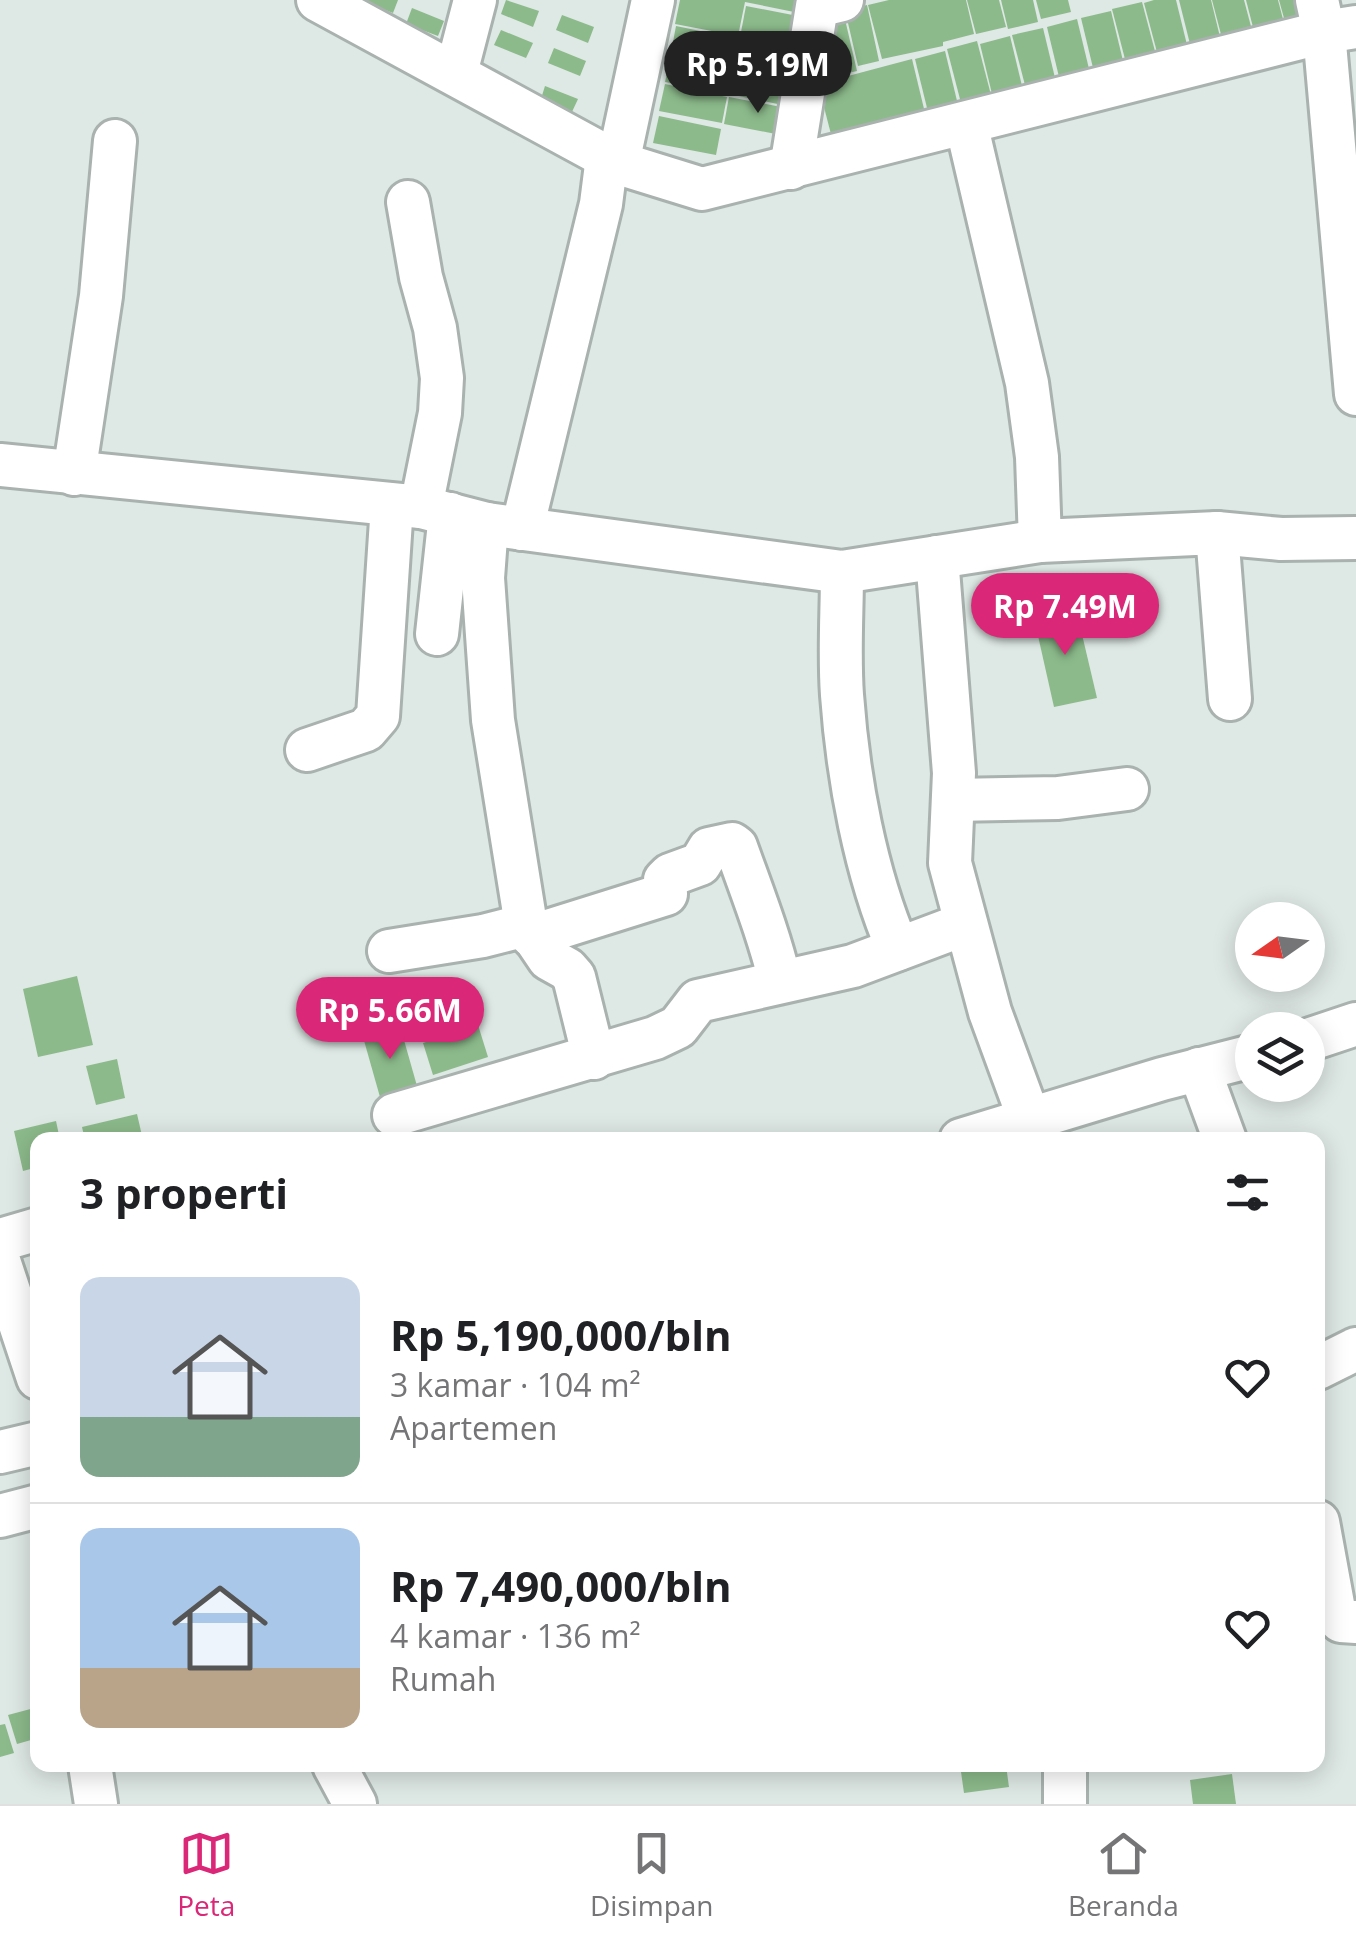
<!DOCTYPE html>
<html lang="id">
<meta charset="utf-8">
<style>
:root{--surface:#fff;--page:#f6f6f6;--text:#202124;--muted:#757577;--line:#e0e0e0;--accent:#db2777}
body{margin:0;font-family:"Open Sans",sans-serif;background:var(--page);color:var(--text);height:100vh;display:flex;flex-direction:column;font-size:38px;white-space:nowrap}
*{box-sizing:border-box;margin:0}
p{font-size:32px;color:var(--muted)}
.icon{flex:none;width:55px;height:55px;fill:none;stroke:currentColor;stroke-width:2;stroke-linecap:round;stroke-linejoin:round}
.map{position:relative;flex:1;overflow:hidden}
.details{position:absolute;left:30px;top:1132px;width:1295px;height:640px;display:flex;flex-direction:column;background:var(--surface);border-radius:20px;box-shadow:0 5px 25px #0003}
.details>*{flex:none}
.needle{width:65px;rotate:256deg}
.tools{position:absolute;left:1235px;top:902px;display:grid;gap:20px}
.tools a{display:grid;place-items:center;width:90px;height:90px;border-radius:50%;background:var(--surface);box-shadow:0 5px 25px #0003;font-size:50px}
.price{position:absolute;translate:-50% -85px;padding:0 22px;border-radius:35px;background:var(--accent);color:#fff;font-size:32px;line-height:65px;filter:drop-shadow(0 2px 5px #0008)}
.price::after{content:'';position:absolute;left:50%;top:60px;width:30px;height:22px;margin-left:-15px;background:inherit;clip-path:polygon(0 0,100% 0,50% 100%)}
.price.on{background:#222;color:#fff}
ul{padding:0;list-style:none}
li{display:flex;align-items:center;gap:30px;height:250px;padding:0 50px}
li+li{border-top:2px solid var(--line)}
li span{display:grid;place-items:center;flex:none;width:280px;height:200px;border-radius:20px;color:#555}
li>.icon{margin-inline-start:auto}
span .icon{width:120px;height:120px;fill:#fffc;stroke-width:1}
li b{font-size:42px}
h2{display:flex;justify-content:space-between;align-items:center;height:120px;padding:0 50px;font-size:42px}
.tabs{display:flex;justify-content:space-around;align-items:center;height:140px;border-top:2px solid var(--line);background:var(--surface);font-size:28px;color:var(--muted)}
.tabs a{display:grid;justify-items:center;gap:5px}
.tabs .on{color:var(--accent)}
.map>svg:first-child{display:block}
.building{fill:#8cba8b}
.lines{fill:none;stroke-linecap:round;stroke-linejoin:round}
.minor-casing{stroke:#a9b2ae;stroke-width:48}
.minor{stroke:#fff;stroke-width:42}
</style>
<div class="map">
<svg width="1356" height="1804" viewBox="0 0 1356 1804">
<rect width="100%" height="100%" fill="#dee8e4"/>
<g class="building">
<path d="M 360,0 L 398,0 L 393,13 Z"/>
<path d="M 506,0 L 539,11 L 533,27 L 501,14 Z"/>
<path d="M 680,0 L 812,0 L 809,15 L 745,2 L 738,36 L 675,24 Z"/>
<path d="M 889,0 L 966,0 L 974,34 L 943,42 L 943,46 L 882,59 L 868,5 Z"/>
<path d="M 967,0 L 999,0 L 1006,27 L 976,34 Z"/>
<path d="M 1001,0 L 1033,0 L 1038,22 L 1008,29 Z"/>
<path d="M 1036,0 L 1068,0 L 1071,12 L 1041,19 Z"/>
<path d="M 1154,0 L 1176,0 L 1188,49 L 1158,56 L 1144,3 Z"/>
<path d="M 1179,0 L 1211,0 L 1221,41 L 1191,48 Z"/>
<path d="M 1212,0 L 1244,0 L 1253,34 L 1223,42 Z"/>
<path d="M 1246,0 L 1278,0 L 1285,27 L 1255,35 Z"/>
<path d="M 1279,0 L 1311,0 L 1317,21 L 1287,29 Z"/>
<path d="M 1142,2 L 1156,55 L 1126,63 L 1112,9 Z"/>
<path d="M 867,5 L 879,61 L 858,66 L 845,10 Z"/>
<path d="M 746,6 L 808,18 L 803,45 L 741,32 Z"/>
<path d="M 412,8 L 444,21 L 438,36 L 406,24 Z"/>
<path d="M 1111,11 L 1124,65 L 1094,72 L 1081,18 Z"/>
<path d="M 562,15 L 594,27 L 588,43 L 556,30 Z"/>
<path d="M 844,15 L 857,71 L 835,76 L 821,20 Z"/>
<path d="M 1077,19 L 1090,73 L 1060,81 L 1047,27 Z"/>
<path d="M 676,26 L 739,39 L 733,66 L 671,53 Z"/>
<path d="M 1043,28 L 1056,82 L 1026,89 L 1012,35 Z"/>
<path d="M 501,30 L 533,43 L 526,58 L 494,45 Z"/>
<path d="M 741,33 L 743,38 L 803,49 L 797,76 L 735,64 Z"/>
<path d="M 1010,36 L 1023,90 L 993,98 L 980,44 Z"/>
<path d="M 977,41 L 991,95 L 961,103 L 947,49 Z"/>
<path d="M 554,48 L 586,61 L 580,76 L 548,63 Z"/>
<path d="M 945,51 L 958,105 L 928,112 L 915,59 Z"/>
<path d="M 671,55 L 797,80 L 792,107 L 729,94 L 732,72 L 728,94 L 665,82 Z"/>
<path d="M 912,59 L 925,113 L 832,138 L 818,84 Z"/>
<path d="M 665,84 L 727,97 L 722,123 L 659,111 Z"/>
<path d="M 545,86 L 578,99 L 571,114 L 540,102 Z"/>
<path d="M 729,97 L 792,109 L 786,136 L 724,124 Z"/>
<path d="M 659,116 L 721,129 L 716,155 L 653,143 Z"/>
<path d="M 1076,609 L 1097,698 L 1054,707 L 1034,618 Z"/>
<path d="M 77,976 L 93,1045 L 38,1057 L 23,989 Z"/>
<path d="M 478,1025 L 488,1057 L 433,1075 L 423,1043 Z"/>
<path d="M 400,1026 L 417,1086 L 380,1097 L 363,1037 Z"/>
<path d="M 117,1059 L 125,1098 L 96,1105 L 86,1066 Z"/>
<path d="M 137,1114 L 143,1140 L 85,1140 L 82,1127 Z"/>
<path d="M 56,1121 L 60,1140 L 38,1140 L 38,1167 L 23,1171 L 14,1131 Z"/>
<path d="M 38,1707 L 38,1738 L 17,1744 L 8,1715 Z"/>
<path d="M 5,1724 L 14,1753 L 0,1757 L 0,1725 Z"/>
<path d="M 960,1765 L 1006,1765 L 1009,1787 L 964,1793 Z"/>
<path d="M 1232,1774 L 1236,1804 L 1193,1804 L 1190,1780 Z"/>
</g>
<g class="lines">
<defs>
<g id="minor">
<path d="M 318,0 L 618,163 L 702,189 L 1324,32 L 1356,27"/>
<path d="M 1317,0 L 1324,32 L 1356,394"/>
<path d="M 456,73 L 475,0"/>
<path d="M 966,123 L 1027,383 L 1037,457 L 1040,541"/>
<path d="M 618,163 L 653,0"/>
<path d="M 791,168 L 817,6 L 842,0"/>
<path d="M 408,202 L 421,277 L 435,328 L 442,378 L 440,413 L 421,507"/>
<path d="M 0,465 L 421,507 L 487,524 L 842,572 L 1040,541 L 1217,533 L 1281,539 L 1356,538"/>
<path d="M 74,474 L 101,296 L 115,141"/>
<path d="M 487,524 L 483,578 L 493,720 L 526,925 L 549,959 L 567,969 L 574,977 L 594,1058"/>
<path d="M 522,529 L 601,204 L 607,157"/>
<path d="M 1217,533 L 1230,699"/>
<path d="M 937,557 L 954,773 L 950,863 L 990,1012 L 1037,1140"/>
<path d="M 842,572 C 842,612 839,654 842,695 C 848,778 865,872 898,949"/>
<path d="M 437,634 L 450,514"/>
<path d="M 307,750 L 366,730 L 378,716 L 392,505"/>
<path d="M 953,800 L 1058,798 L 1127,789"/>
<path d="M 532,936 L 666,894 L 665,880 L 670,875 L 700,864 L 709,849 L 732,844 L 736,847 C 752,892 769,935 780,981"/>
<path d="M 389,951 L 483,936 L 526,925"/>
<path d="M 1308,1040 L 1356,1024"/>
<path d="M 1199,1069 L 1225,1140"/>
<path d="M 394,1115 L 655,1038 L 678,1027 L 698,1001 L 853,966 L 965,924"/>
<path d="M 961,1140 L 1162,1079 L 1252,1056"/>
<path d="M 0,1240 L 38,1229"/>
<path d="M 0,1264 L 38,1378"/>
<path d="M 1318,1368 L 1356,1349"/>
<path d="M 0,1452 L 38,1443"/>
<path d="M 0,1516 L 38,1506"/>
<path d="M 1318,1522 L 1335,1615 L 1341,1621 L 1356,1622"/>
<path d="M 90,1765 L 96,1804"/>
<path d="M 334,1765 L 355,1804"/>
<path d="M 1065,1804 L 1065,1765"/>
</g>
</defs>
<use href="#minor" class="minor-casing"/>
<use href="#minor" class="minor"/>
</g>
</svg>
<div class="tools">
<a><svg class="needle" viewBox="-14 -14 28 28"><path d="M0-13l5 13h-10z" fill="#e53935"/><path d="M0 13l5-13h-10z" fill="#757577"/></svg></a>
<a><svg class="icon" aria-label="layers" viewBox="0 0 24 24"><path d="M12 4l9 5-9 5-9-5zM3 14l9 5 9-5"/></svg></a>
</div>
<b class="price on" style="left:758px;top:116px">Rp 5.19M</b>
<b class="price" style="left:1065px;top:658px">Rp 7.49M</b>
<b class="price" style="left:390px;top:1062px">Rp 5.66M</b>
<section class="details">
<h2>3 properti<svg class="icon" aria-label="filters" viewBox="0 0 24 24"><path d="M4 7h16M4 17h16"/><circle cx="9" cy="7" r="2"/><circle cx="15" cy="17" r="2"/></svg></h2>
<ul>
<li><span style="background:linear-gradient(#c9d6e8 70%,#7fa58c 0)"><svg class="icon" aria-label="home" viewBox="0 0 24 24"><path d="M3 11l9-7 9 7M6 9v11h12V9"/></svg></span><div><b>Rp 5,190,000/bln</b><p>3 kamar · 104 m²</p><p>Apartemen</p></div><svg class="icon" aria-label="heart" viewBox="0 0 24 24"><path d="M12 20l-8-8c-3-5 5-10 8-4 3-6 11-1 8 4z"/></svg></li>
<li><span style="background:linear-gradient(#a9c7e8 70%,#b9a48a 0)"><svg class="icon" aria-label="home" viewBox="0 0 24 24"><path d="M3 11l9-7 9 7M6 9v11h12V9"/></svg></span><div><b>Rp 7,490,000/bln</b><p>4 kamar · 136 m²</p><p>Rumah</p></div><svg class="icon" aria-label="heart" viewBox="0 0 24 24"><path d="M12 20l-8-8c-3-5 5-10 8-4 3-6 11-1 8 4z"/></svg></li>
</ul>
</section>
</div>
<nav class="tabs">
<a class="on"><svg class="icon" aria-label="map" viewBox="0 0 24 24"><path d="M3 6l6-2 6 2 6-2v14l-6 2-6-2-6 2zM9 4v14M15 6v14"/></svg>Peta</a>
<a><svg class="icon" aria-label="saved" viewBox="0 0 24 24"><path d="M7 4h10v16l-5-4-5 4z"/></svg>Disimpan</a>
<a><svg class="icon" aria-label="home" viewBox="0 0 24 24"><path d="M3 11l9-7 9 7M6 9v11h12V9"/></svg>Beranda</a>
</nav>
